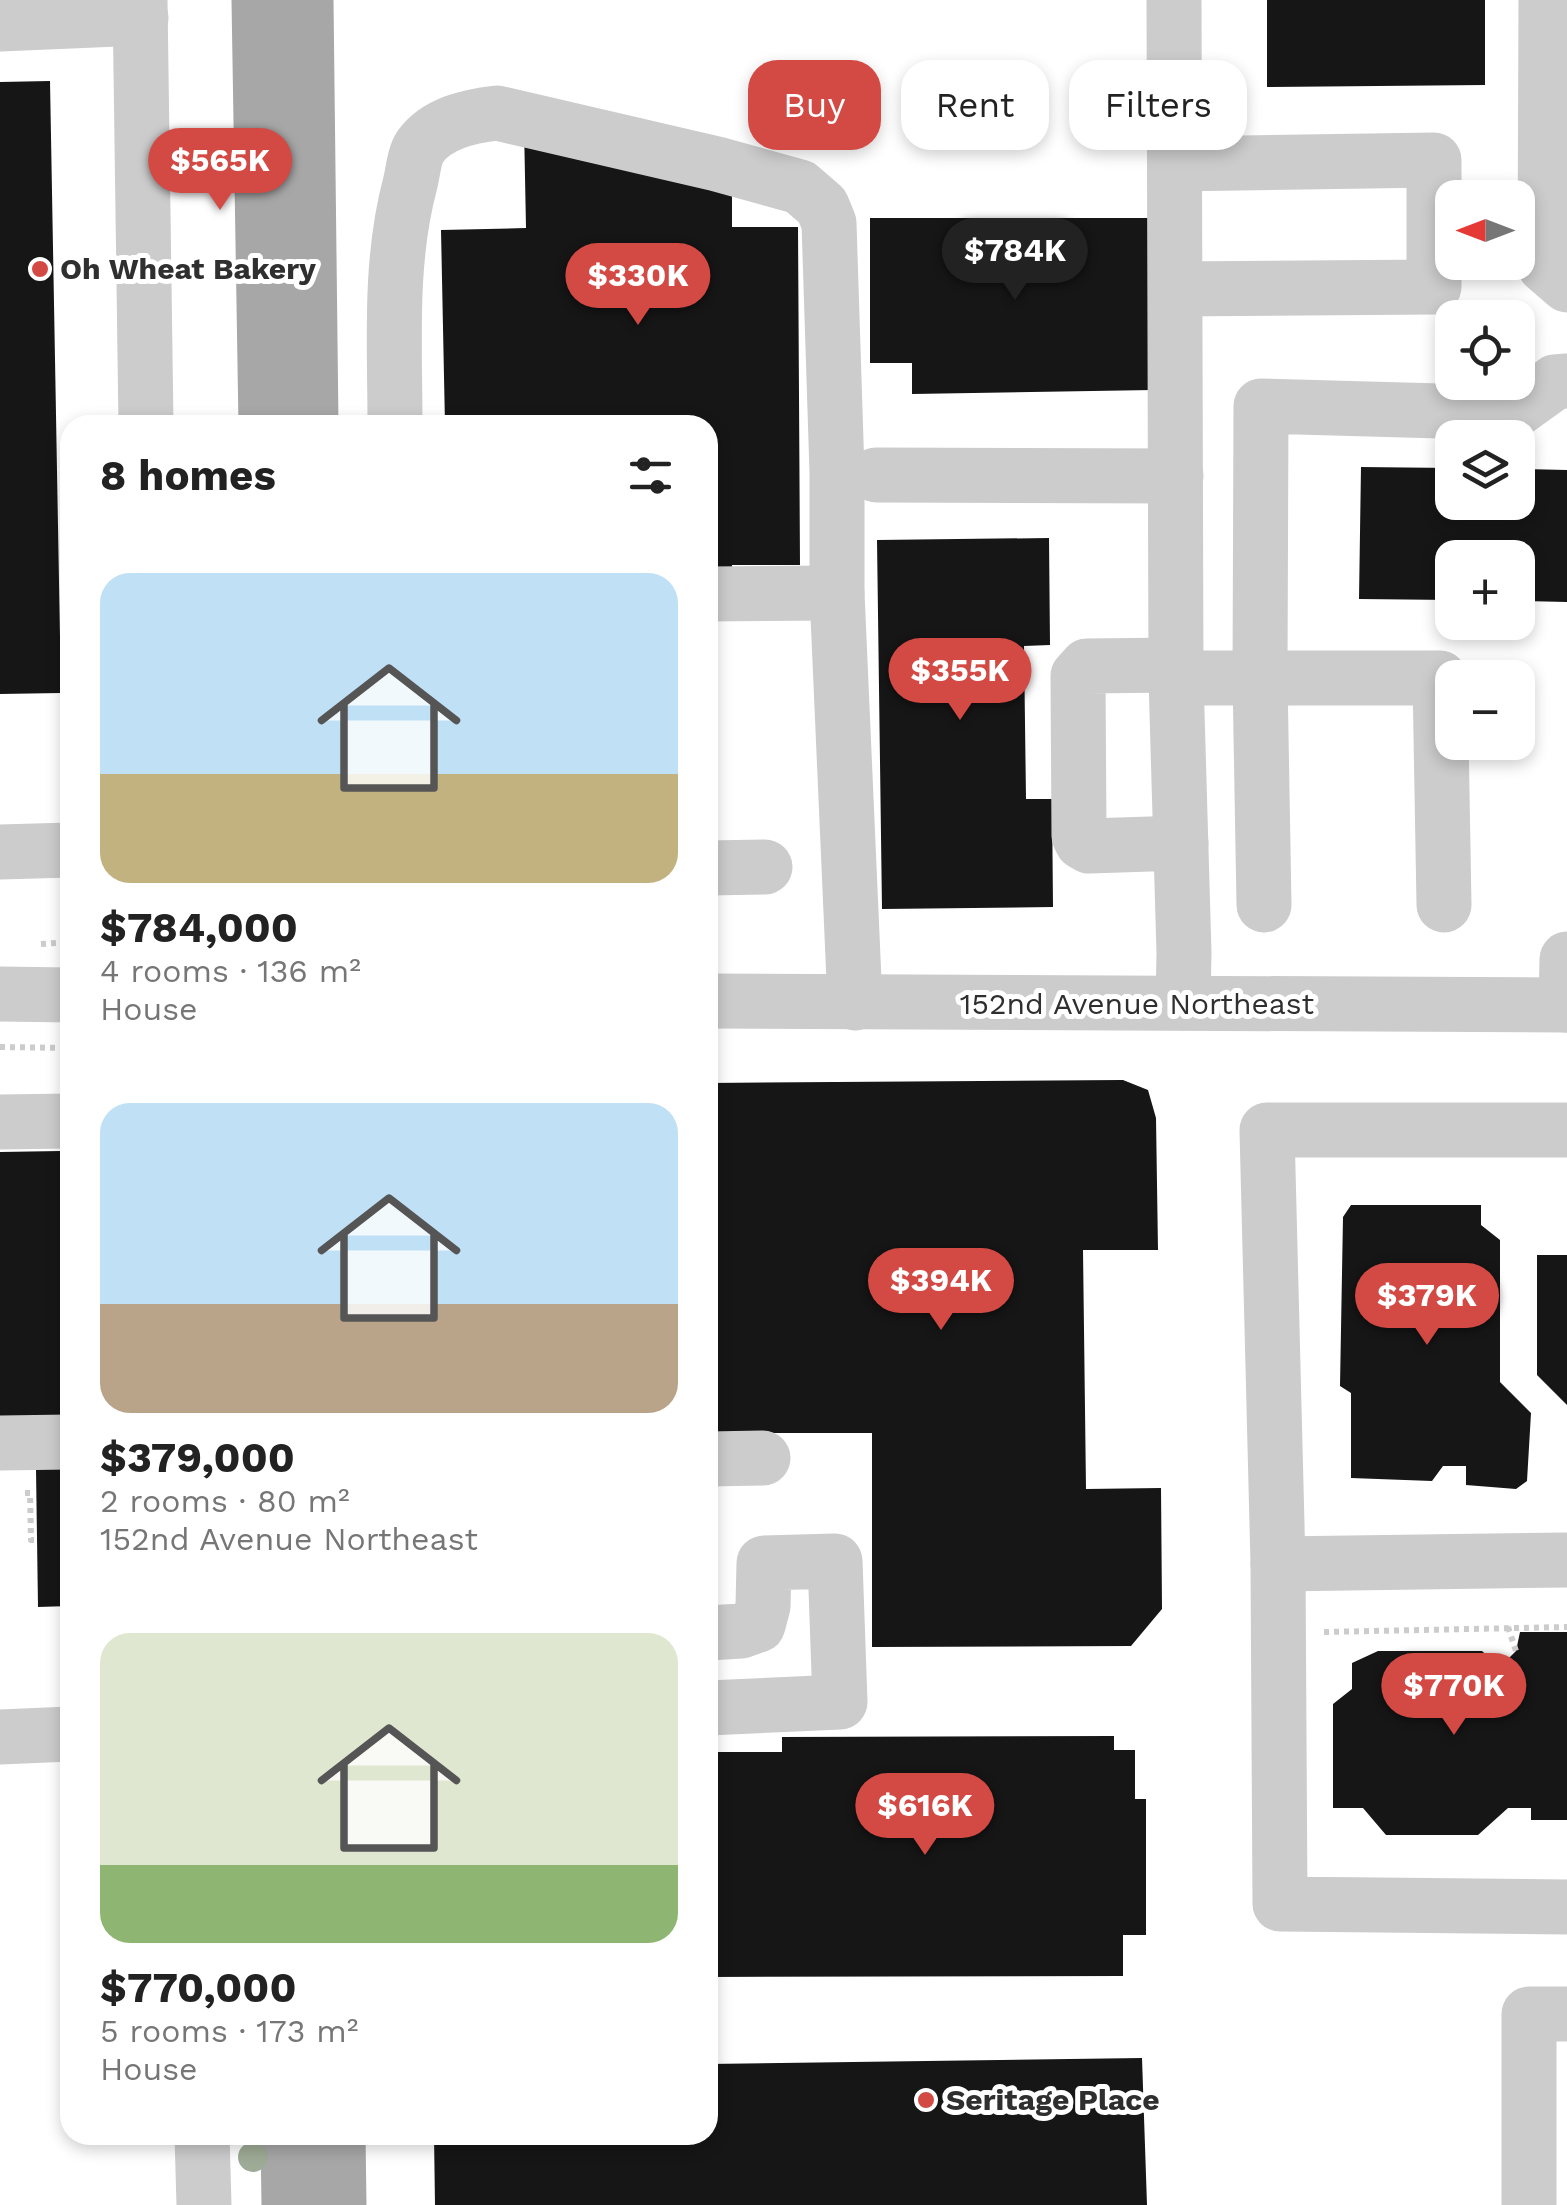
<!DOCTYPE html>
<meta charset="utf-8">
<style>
:root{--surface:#fff;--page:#f2f2f2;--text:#222;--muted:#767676;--accent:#d34a45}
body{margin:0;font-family:"Work Sans",sans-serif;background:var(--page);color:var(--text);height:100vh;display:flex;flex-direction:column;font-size:38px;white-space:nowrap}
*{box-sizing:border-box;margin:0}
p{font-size:32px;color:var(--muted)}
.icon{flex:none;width:55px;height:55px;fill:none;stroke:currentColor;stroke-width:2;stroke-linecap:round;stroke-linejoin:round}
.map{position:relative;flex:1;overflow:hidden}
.details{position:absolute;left:60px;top:415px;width:658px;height:1730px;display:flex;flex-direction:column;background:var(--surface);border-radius:30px;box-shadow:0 5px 15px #0003}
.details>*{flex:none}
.banner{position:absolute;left:748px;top:60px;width:668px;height:90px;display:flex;gap:20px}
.needle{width:65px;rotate:270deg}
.fabs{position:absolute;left:1435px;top:180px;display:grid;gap:20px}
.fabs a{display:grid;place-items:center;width:100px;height:100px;border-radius:20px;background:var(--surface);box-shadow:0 5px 15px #0003;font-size:50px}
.price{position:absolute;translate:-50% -85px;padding:0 22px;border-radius:35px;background:var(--accent);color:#fff;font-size:32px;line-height:65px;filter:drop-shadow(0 2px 5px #0008)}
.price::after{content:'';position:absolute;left:50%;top:60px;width:30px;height:22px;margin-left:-15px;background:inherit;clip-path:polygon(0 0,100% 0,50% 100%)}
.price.active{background:#222;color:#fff}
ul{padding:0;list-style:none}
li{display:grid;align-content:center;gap:20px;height:530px;padding:0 40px}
li span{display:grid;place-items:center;height:310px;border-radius:30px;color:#555}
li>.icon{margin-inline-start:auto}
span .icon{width:180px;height:180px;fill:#fffc;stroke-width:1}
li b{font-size:42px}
h2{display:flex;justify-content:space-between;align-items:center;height:120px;padding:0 40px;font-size:42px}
.pill{padding:0 35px;border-radius:30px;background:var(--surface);box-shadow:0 5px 15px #0003;font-size:35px;line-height:90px}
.pill.active{background:var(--accent);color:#fff}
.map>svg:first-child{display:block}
.building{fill:#161616}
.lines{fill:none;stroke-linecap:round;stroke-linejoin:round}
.path{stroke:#ccc;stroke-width:6;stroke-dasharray:5 5;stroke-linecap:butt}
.minor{stroke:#ccc;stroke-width:55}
.major{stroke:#a7a7a7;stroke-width:55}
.tree{fill:#9eab96}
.poi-dot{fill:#d34a45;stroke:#fff;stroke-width:4}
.labels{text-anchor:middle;stroke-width:10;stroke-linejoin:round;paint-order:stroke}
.poi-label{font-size:30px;font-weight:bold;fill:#2f2f2f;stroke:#fff;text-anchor:start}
.street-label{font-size:30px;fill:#2f2f2f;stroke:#fff}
</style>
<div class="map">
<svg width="1567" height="2205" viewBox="0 0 1567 2205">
<rect width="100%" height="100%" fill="#fff"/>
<g class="building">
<path d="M 1267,0 L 1485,0 L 1485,85 L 1267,87 Z"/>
<path d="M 50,81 L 61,693 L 0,694 L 0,82 Z"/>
<path d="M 524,126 L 732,179 L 732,227 L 798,227 L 800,565 L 732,565 L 733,584 L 708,585 L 708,425 L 445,425 L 441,230 L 526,228 Z"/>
<path d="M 870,218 L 1156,218 L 1153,390 L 912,394 L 912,363 L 870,363 Z"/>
<path d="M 1361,467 L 1452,468 L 1452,502 L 1518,502 L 1518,469 L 1567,470 L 1567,602 L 1518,601 L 1518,558 L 1452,558 L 1452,600 L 1359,599 Z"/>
<path d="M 1049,538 L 1050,645 L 1024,646 L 1026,799 L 1052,799 L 1053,907 L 882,909 L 877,540 Z"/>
<path d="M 1123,1080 L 1148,1090 L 1156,1118 L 1158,1250 L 1083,1250 L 1086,1489 L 1161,1488 L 1162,1609 L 1131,1646 L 872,1647 L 872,1433 L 708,1433 L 708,1083 Z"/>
<path d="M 61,1151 L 64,1423 L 0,1424 L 0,1152 Z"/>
<path d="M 1351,1205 L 1481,1205 L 1481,1225 L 1500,1240 L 1500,1382 L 1531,1413 L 1527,1481 L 1516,1489 L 1466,1485 L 1466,1466 L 1443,1466 L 1432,1481 L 1351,1478 L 1351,1393 L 1340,1386 L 1343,1217 Z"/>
<path d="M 1537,1255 L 1567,1255 L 1567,1405 L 1537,1375 Z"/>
<path d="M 36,1469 L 70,1469 L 70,1606 L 38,1607 Z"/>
<path d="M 1520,1632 L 1567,1632 L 1567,1820 L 1531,1820 L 1531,1808 L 1508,1808 L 1478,1835 L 1386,1835 L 1363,1808 L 1333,1808 L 1333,1704 L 1352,1689 L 1352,1663 L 1378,1651 L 1482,1651 L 1500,1667 L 1516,1651 Z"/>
<path d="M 1114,1736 L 1114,1750 L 1135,1750 L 1135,1799 L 1146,1799 L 1146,1935 L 1123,1935 L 1123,1976 L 708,1977 L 708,1752 L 782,1752 L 782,1737 Z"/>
<path d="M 1142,2058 L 1147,2205 L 435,2205 L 434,2135 L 708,2135 L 708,2064 Z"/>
</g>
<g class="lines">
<g class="path">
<path d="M 41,944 L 70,942"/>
<path d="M 0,1047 L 70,1048"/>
<path d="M 25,1493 L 30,1493 L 31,1540 L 38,1540"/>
<path d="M 1508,1627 L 1516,1651"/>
<path d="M 1324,1632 L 1567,1627"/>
</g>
<g class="minor">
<path d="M 140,0 L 146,425"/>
<path d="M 1174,0 L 1176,678 L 1184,953 L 1183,1003"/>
<path d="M 1546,0 L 1545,266 L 1567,285"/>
<path d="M 0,24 L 141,18"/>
<path d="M 1175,164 L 1434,160 L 1434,287 L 1176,289"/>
<path d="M 395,425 C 395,344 389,263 410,184 C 413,173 414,156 420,147 C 437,123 470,116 497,113 L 717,164 L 800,187 L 822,206 L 829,223 L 837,472 L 837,593 L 855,1003"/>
<path d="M 876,475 L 1176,476"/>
<path d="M 708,594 L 837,593"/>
<path d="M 1176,665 L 1087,666 L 1078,676 L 1079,836 L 1082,842 L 1089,846 L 1181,843"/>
<path d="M 1176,678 L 1440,678 L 1444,905"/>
<path d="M 0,852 L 70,850"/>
<path d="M 708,868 L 765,867"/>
<path d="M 1264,905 L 1260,678 L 1261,406 L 1512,413 L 1555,382 L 1567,381"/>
<path d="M 0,994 L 70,995"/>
<path d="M 708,1001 L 1567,1005"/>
<path d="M 1566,1005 L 1567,959"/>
<path d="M 0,1122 L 70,1121"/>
<path d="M 1567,1130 L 1267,1130 L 1278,1564 L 1280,1904 L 1567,1907"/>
<path d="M 0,1443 L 70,1442"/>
<path d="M 708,1459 L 763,1458"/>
<path d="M 1278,1564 L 1567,1560"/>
<path d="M 708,1633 L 741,1631 L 758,1625 L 763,1606 L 764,1563 L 835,1561 L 840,1702 L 708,1708"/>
<path d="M 0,1737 L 70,1734"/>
<path d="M 202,2135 L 204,2205"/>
<path d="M 1529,2205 L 1529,2014 L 1567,2014"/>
</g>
<g class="major">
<path d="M 259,0 L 266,425"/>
<path d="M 306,0 L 311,425"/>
<path d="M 288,2135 L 289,2205"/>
<path d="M 338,2135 L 339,2205"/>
</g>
</g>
<circle class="tree" cx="253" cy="2157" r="15"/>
<g class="poi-dot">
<circle cx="40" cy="269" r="10"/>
<circle cx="926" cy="2100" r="10"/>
</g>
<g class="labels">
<g class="poi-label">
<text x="60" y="279">Oh Wheat Bakery</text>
<text x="946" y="2110">Seritage Place</text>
</g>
<g class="street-label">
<text x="1137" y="1014">152nd Avenue Northeast</text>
</g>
</g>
</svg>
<div class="fabs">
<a><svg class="needle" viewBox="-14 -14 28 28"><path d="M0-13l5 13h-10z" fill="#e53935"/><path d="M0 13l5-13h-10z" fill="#767676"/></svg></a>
<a><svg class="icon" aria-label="locate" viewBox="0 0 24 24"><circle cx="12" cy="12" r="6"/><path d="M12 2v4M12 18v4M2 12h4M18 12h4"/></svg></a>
<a><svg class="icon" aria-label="layers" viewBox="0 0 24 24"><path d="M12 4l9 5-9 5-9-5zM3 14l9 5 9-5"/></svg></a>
<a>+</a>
<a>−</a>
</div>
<b class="price" style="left:220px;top:213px">$565K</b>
<b class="price active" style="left:1015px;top:303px">$784K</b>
<b class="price" style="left:638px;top:328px">$330K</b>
<b class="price" style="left:960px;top:723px">$355K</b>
<b class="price" style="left:941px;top:1333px">$394K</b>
<b class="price" style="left:1427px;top:1348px">$379K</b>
<b class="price" style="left:1454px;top:1738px">$770K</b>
<b class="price" style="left:925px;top:1858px">$616K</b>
<div class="banner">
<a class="pill active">Buy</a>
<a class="pill">Rent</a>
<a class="pill">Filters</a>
</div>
<section class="details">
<h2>8 homes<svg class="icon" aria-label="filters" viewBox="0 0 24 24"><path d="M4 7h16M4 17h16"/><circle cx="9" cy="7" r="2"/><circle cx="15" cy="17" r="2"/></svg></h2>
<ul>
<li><span style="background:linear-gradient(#bfe0f5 65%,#c2b280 0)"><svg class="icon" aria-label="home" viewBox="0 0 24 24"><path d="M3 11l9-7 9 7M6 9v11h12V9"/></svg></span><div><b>$784,000</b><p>4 rooms · 136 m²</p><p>House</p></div></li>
<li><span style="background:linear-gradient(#bfe0f5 65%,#b9a48a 0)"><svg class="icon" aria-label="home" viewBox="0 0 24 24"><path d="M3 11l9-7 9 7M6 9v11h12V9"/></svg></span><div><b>$379,000</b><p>2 rooms · 80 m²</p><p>152nd Avenue Northeast</p></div></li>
<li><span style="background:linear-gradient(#dfe7d0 75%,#8fb573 0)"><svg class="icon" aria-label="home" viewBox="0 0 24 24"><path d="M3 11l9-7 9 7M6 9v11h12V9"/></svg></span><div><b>$770,000</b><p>5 rooms · 173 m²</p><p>House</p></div></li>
</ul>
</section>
</div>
